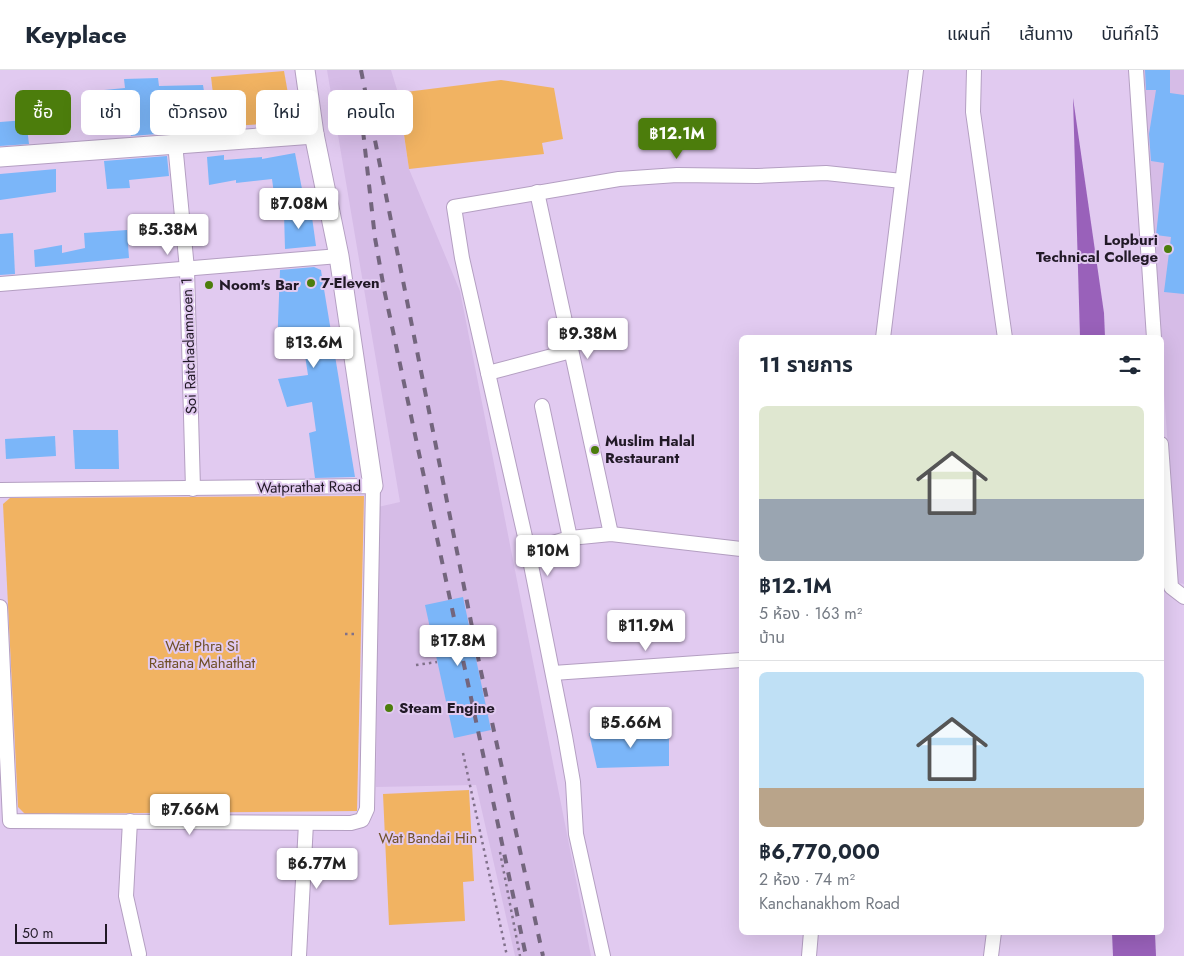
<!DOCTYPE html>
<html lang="th">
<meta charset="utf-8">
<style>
:root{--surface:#fff;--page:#f2f2f3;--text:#1f2937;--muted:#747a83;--line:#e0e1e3;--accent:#4c7d0c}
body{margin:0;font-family:Jost,"Noto Sans Thai",sans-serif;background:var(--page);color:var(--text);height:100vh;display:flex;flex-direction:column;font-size:19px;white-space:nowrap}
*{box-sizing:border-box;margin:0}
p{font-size:16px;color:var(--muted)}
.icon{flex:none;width:28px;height:28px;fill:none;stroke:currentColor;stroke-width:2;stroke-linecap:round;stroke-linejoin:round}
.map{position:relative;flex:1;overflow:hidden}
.panel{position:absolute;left:739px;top:265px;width:425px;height:600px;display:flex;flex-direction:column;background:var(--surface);border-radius:8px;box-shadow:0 5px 20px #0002}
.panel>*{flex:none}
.banner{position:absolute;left:15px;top:20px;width:475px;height:45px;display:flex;gap:10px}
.scale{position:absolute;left:15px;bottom:12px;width:92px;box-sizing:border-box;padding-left:5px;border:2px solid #211926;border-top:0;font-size:14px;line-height:18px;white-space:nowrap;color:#211926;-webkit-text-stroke:4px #e1caf0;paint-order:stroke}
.price{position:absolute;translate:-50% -42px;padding:0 11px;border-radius:5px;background:#fff;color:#222;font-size:16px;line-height:32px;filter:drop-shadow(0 1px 2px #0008)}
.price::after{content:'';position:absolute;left:50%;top:30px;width:15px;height:11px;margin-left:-8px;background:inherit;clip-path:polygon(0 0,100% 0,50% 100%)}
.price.on{background:var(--accent);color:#fff}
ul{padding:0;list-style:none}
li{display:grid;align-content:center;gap:10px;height:265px;padding:0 20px}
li+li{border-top:1px solid var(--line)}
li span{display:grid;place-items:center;height:155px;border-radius:8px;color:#555}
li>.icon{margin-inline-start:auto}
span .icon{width:90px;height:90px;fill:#fffc;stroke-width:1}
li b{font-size:21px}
h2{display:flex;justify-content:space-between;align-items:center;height:60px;padding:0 20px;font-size:21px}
.tag{padding:0 18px;border-radius:8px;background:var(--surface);box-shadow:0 5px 20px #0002;font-size:18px;line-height:45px}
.tag.on{background:var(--accent);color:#fff}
header{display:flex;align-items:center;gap:30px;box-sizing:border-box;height:70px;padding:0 25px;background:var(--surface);border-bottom:1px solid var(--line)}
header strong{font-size:24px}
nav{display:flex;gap:28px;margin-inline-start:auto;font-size:18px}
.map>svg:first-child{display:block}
.built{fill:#d6bce7}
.green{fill:#f1b362}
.water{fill:#9961ba}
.building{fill:#7bb6f9}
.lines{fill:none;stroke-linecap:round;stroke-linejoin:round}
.street-casing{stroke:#b49fc2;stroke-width:16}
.secondary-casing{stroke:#b49fc2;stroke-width:21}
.path{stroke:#80718a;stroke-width:2.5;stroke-dasharray:2.5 4;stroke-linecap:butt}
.street{stroke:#fff;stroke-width:14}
.secondary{stroke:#fff;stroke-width:19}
.rail{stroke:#73657d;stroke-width:4;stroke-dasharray:9 9;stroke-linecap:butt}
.poi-dot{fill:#4c7d0c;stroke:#e1caf0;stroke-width:2}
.labels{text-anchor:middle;stroke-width:4;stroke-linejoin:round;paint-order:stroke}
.poi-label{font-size:15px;font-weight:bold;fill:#211926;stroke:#e1caf0;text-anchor:start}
.street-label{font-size:15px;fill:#211926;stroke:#e1caf0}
.park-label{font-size:15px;fill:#6f5028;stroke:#e1caf0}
</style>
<header>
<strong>Keyplace</strong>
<nav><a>แผนที่</a><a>เส้นทาง</a><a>บันทึกไว้</a></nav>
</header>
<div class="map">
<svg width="1184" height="886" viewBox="0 0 1184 886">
<rect width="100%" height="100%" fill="#e1caf0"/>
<g class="built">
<path d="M 327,0 L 391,0 L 398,23 L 409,99 L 460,221 L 591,886 L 515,886 L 476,715 L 376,717 L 378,437 L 400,432 Z"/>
<path d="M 1140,0 L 1184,0 L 1184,514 L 1178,513 Z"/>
</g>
<g class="green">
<path d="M 284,1 L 293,52 L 217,57 L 211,7 Z"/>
<path d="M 501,10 L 554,18 L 563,69 L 542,73 L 544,84 L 409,99 L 398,23 Z"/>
<path d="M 364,426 L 357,741 L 25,744 L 18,737 L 3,434 L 10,428 Z"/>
<path d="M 469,720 L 474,811 L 463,812 L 465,851 L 389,855 L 383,724 Z"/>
</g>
<g class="water">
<path d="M 1073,28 L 1104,243 L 1105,267 L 1080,267 Z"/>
<path d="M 1112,863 L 1155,863 L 1156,886 L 1113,886 Z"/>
</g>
<g class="building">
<path d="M 1145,0 L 1170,0 L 1170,23 L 1184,25 L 1184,224 L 1164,222 L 1171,167 L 1156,165 L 1164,93 L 1151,91 L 1149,64 L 1156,20 L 1146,20 Z"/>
<path d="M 158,8 L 159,16 L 203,15 L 210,60 L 131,66 L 130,63 L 109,65 L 104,20 L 125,18 L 124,9 Z"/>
<path d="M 26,50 L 29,74 L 0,76 L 0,52 Z"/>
<path d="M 295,83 L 302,119 L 274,124 L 272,109 L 236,113 L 236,110 L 209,115 L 207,87 L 224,85 L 224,90 L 262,87 L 262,89 Z"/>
<path d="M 167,86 L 169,106 L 129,110 L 130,118 L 107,119 L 104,91 Z"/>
<path d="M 56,99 L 56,122 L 0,130 L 0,104 Z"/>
<path d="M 311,140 L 316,176 L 285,179 L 284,143 Z"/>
<path d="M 127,160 L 129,188 L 35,197 L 34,180 L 62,175 L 62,183 L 85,178 L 84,163 Z"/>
<path d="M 13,163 L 15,204 L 0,205 L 0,164 Z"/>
<path d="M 314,197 L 321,200 L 322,207 L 355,407 L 315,408 L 309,363 L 316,361 L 312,332 L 287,337 L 278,309 L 308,305 L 304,279 L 277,279 L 280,200 Z"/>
<path d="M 73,360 L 118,360 L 119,399 L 75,399 Z"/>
<path d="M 55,366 L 56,386 L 6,389 L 5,369 Z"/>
<path d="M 463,527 L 491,660 L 454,668 L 425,535 Z"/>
<path d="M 669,659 L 669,696 L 597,698 L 589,663 Z"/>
</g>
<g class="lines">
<defs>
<g id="street">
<path d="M 974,0 L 973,42 L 1005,268"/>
<path d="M 1136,0 L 1154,268"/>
<path d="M 175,73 L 187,199 L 193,419"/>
<path d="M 537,122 L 611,464"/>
<path d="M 0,214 L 339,186"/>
<path d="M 883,268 L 916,0"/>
<path d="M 488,303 L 571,281"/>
<path d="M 542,336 L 570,468"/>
<path d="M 1161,374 L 1171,517 L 1184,527"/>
<path d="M 0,420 L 373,416 L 367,739 L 362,750 L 351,753 L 10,751 L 0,537"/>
<path d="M 528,480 L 570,468 L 611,464 L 741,479"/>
<path d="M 553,603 L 741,590"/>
<path d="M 130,751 L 126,826 L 139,884"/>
<path d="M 299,886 L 306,753"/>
<path d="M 603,886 L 576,764 L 573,712 L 565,666 L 528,480 L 462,188 L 454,137 L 619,109 L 677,105 L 757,106 L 826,103 L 902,111"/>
<path d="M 809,886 L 811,862"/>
<path d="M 991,886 L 994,862"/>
</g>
<g id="secondary">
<path d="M 305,0 L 314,64 L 339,186 L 373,416"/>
<path d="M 0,87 L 314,64"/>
</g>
</defs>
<use href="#street" class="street-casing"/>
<use href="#secondary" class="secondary-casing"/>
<g class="path">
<path d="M 345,564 L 358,564"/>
<path d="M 416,595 L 437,592"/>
<path d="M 463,683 L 507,886"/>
<path d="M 500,782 L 520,886"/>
</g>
<use href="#street" class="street"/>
<use href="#secondary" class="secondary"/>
<g class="rail">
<path d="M 361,0 L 480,597 L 543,886"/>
<path d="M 359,25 L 375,168 L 384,219 L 526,886"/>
</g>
</g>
<g class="poi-dot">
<circle cx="1168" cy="179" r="5"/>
<circle cx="311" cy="213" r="5"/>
<circle cx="209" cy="215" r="5"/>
<circle cx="595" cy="380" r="5"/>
<circle cx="389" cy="638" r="5"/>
</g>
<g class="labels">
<g class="poi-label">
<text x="1158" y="175" text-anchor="end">Lopburi<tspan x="1158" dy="17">Technical College</tspan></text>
<text x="321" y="218">7-Eleven</text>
<text x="219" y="220">Noom's Bar</text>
<text x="605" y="376">Muslim Halal<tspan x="605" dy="17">Restaurant</tspan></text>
<text x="399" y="643">Steam Engine</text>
</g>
<g class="street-label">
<text transform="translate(189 276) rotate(-92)" y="5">Soi Ratchadamnoen 1</text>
<text transform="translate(309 417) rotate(-1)" y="5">Watprathat Road</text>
</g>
<g class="park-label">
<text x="202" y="581">Wat Phra Si<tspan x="202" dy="17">Rattana Mahathat</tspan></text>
<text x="428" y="773">Wat Bandai Hin</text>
</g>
</g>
</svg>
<div class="scale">50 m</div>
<b class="price on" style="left:677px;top:90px">฿12.1M</b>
<b class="price" style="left:299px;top:160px">฿7.08M</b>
<b class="price" style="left:168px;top:186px">฿5.38M</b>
<b class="price" style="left:588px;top:290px">฿9.38M</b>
<b class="price" style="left:314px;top:299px">฿13.6M</b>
<b class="price" style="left:548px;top:507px">฿10M</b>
<b class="price" style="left:646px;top:582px">฿11.9M</b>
<b class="price" style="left:458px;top:597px">฿17.8M</b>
<b class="price" style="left:631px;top:679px">฿5.66M</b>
<b class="price" style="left:190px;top:766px">฿7.66M</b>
<b class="price" style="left:317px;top:820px">฿6.77M</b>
<div class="banner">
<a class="tag on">ซื้อ</a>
<a class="tag">เช่า</a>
<a class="tag">ตัวกรอง</a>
<a class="tag">ใหม่</a>
<a class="tag">คอนโด</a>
</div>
<section class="panel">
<h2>11 รายการ<svg class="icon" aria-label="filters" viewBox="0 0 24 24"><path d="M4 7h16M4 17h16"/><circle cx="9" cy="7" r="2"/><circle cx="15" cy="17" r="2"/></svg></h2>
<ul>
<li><span style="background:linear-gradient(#dfe7d0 60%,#9aa5b1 0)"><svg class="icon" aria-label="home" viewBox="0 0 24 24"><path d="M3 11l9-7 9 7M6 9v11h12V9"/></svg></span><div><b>฿12.1M</b><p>5 ห้อง · 163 m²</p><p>บ้าน</p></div></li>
<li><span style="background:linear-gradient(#bfe0f5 75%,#b9a48a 0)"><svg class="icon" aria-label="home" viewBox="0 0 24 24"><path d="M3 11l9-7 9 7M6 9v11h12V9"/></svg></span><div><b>฿6,770,000</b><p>2 ห้อง · 74 m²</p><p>Kanchanakhom Road</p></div></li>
</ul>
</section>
</div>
